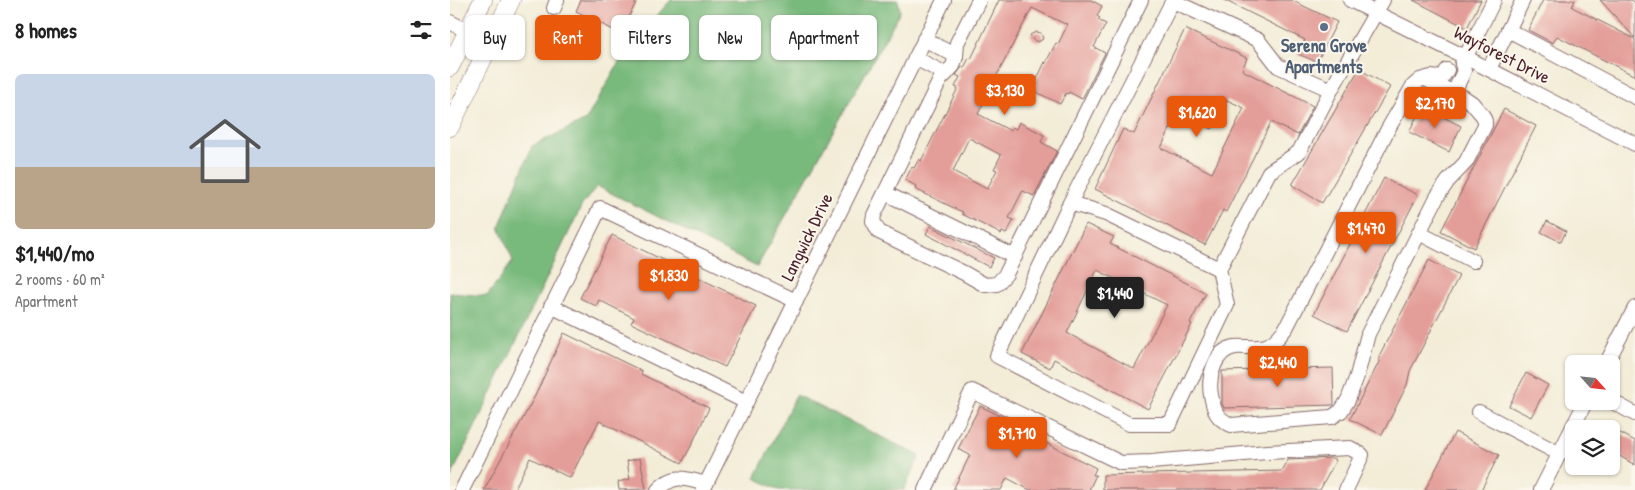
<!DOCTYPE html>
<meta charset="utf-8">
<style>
:root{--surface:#fff;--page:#f2f2f2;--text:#222;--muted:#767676;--line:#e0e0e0;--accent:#ea580c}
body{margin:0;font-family:"Patrick Hand",sans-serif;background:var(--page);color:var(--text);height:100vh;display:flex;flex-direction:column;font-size:19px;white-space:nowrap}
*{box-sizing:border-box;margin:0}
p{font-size:16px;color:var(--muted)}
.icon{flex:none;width:28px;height:28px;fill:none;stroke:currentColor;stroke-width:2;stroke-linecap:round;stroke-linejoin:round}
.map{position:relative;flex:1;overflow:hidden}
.drawer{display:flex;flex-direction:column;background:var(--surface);width:450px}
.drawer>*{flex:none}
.hud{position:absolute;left:15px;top:15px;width:475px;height:45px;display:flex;gap:10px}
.needle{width:32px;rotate:117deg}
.buttons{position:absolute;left:1115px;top:355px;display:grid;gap:10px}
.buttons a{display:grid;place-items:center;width:55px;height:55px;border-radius:8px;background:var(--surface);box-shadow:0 1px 4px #0004;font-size:25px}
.price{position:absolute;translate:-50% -42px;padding:0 11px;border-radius:5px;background:var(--accent);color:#fff;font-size:16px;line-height:32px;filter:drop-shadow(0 1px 2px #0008)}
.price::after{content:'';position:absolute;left:50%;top:30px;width:15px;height:11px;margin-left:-8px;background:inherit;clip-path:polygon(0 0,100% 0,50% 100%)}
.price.active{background:#222;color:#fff}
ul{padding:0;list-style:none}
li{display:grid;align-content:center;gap:10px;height:265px;padding:0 15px}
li+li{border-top:1px solid var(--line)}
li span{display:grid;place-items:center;height:155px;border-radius:8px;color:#555}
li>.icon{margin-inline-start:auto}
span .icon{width:90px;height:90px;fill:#fffc;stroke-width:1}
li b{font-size:21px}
h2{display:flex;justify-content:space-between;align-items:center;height:60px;padding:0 15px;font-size:21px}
.pill{padding:0 18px;border-radius:8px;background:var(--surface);box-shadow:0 1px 4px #0004;font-size:18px;line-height:45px}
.pill.active{background:var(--accent);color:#fff}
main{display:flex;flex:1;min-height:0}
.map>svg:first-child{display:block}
.forest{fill:#78b97b;stroke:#616c53}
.building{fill:#e49e99;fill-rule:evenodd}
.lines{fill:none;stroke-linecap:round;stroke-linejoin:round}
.minor-casing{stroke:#856768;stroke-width:16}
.major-casing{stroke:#856768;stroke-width:19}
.minor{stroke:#fff;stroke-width:14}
.major{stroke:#fff;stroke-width:18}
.service-dot{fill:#5c6f8a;stroke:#fbf7ec;stroke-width:2}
.labels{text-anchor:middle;stroke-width:4;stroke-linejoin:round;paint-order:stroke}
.service-label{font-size:18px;font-weight:bold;fill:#4e5e75;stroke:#fbf7ec}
.street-label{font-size:18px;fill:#4a1f2b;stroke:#fbf7ec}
</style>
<main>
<section class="drawer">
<h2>8 homes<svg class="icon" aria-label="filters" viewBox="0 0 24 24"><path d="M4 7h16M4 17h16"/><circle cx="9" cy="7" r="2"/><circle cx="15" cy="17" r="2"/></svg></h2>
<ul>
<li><span style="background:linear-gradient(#c9d6e8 60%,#b9a48a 0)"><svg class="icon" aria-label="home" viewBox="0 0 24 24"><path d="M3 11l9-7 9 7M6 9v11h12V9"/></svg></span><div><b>$1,440/mo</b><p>2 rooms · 60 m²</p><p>Apartment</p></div></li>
</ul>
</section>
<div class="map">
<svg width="1185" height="490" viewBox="0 0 1185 490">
<rect width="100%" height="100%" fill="#fbf7ec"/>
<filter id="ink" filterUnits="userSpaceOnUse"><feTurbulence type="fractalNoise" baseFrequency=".02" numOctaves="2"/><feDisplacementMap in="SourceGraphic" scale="10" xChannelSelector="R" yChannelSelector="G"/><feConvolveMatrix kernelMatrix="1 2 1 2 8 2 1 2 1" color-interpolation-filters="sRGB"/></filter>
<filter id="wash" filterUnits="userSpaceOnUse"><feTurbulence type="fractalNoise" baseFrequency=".0096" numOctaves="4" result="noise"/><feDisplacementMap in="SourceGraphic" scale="20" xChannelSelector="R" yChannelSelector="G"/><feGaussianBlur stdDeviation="1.12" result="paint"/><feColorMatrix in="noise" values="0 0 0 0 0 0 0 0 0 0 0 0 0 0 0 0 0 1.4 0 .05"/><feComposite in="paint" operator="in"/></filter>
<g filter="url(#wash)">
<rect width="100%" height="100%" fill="#f3edd8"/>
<g class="forest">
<path d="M 221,0 L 448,0 L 450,12 L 307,267 L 147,186 L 132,205 L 0,479 L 0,293 L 37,296 L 63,261 L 49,227 L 82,146 L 136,120 L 177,48 Z"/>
<path d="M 346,395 L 470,456 L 454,490 L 329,490 L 305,478 Z"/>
</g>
<g id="blocks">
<g class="building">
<path d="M 131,0 L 187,0 L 171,34 L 126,11 Z"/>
<path d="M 549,0 L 641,0 L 652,6 L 647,16 L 650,18 L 648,20 L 656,24 L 644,47 L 655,53 L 632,99 L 619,92 L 618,94 L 616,93 L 610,104 L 584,91 L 587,84 L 585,83 L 595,62 L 595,64 L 606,43 L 608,44 L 617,26 L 616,23 L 615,24 L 582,8 L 546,77 L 550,83 L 544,94 L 537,96 L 528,114 L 561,131 L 562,127 L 566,129 L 569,122 L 594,135 L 591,142 L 607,151 L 584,196 L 573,191 L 572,192 L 559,218 L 564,220 L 556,234 L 552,232 L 551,234 L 512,214 L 513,212 L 508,210 L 465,189 L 466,186 L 455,180 L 462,167 L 464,168 L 469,159 L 471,161 L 508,88 L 505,87 L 510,77 L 506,75 L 512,67 L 514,68 L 519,58 L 521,59 ZM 519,138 L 551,155 L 544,169 L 547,170 L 537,189 L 503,171 Z"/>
<path d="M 774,0 L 841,0 L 887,22 L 867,62 L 848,54 L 855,40 Z"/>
<path d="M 963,0 L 1031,0 L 1017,28 Z"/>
<path d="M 1093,0 L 1125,0 L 1122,7 L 1185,39 L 1185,76 L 1107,36 L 1103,43 L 1078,30 Z"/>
<path d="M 1150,0 L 1182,0 L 1185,3 L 1185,38 Z"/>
<path d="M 735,29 L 797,58 L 792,70 L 863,106 L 848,135 L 821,122 L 776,212 L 773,210 L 755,245 L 645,189 L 673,129 L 684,134 ZM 777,100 L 794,108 L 762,173 L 711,148 L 728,112 L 762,129 Z"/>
<path d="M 586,32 L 591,33 L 593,39 L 588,42 L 583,40 L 580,35 Z"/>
<path d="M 909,69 L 940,87 L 872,203 L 842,185 Z"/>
<path d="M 972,106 L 1011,126 L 999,152 L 959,132 Z"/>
<path d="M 1054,109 L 1086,126 L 1024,248 L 991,231 Z"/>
<path d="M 934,178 L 968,195 L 897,331 L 864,314 Z"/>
<path d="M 1097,221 L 1116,231 L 1111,242 L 1091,232 Z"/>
<path d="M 636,224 L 664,237 L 660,244 L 756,293 L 740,323 L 742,324 L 698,409 L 604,359 L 600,368 L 572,354 ZM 647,270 L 717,305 L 684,369 L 617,333 Z"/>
<path d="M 480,226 L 544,258 L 539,267 L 476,234 Z"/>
<path d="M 162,235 L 306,306 L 275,367 L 181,323 L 184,318 L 149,300 L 146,306 L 130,298 Z"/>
<path d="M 979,260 L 1009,276 L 960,371 L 957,385 L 932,435 L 900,419 L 929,362 L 929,356 Z"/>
<path d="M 114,333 L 192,371 L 191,374 L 259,408 L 241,446 L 232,463 L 149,421 L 120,478 L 80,458 L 64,490 L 34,490 L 85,396 Z"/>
<path d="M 883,368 L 884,405 L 774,408 L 772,403 L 772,371 Z"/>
<path d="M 1076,373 L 1098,385 L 1081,417 L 1059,406 Z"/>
<path d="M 530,406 L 582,431 L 580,435 L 646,468 L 643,475 L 646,475 L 639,490 L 580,490 L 557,478 L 551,490 L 503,490 L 520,455 L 508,449 Z"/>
<path d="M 1161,428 L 1185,441 L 1185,465 L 1161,451 Z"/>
<path d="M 1005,432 L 1049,455 L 1031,490 L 975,490 Z"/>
<path d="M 190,458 L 196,489 L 169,490 L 168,482 L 180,479 L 177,461 Z"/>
<path d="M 882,458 L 886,460 L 870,490 L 653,490 L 653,475 L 832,471 L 838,460 Z"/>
</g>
</g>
</g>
<g filter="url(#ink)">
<use href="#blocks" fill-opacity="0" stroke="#856768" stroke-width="1"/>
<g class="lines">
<defs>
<g id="minor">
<path d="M 529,0 L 507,43 L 506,56 L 503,66 L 490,80 L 424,215 L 423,221 L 429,232 L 514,273 L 535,285 L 547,284 L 556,274 L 691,0"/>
<path d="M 723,0 L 620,203 L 547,356 L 679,424 L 720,424 L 777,305 L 769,269 L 819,172 L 849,152 L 881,90 L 933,0"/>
<path d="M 900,0 L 1015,57 L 1185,144"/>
<path d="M 723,1 L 808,40 L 828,66 L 881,90"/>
<path d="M 104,8 L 107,0"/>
<path d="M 0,22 L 17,31"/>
<path d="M 1058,30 L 1185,97"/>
<path d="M 474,39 L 506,56"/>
<path d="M 465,58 L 496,74"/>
<path d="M 1039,69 L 1073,0"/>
<path d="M 975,79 L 1013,97 L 1022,103 L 1033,116 L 1035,121 L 1035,125 L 1016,162 L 998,181 L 987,197 L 918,334 L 907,376 L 898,400 L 891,411 L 882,417 L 781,425 C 766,418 764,411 761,395 C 758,378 764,350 785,347 C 795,346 806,349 816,346 C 825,343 830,335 836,328 L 938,129 L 963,86 L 970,80 L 981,77 L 987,78 L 994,75 L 997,70"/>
<path d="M 1004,92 L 1014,71 L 1012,64 L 1044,0"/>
<path d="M 435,193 L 565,257"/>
<path d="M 620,203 L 656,214 L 769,269"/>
<path d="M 969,233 L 1023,261"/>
<path d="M 101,306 L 296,402"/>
<path d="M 1156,364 L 1185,308"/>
<path d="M 1161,401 L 1185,414"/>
<path d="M 1029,412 L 1110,454"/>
<path d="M 12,490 L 150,208 L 346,301"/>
<path d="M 208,490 C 224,473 235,478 256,484"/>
<path d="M 253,490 L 494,0"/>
<path d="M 475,490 L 522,391 L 671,463 L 701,462 L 817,452 L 900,448 L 912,455 L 896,490"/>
<path d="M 1091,490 L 1136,401"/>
</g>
<g id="major">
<path d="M 0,67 L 33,0"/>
<path d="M 0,127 L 61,0"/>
</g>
</defs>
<use href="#minor" class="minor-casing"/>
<use href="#major" class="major-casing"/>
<use href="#minor" class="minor"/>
<use href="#major" class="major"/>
</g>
</g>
<circle class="service-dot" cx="874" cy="27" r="5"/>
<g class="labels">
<g class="service-label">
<text x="874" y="52">Serena Grove<tspan x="874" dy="21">Apartments</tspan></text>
</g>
<g class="street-label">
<text transform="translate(1052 55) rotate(27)" y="6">Wayforest Drive</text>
<text transform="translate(357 237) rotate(-64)" y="6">Langwick Drive</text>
</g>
</g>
</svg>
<div class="buttons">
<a><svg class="needle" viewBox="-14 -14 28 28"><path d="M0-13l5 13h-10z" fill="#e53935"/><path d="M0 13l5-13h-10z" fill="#767676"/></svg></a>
<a><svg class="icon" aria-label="layers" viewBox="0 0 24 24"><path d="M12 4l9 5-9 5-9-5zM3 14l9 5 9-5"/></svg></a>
</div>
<b class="price" style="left:555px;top:116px">$3,130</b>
<b class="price" style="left:985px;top:129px">$2,170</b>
<b class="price" style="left:747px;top:138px">$1,620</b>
<b class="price" style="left:916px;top:254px">$1,470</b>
<b class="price" style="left:219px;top:301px">$1,830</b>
<b class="price active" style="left:665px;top:319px">$1,440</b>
<b class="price" style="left:828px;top:388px">$2,440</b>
<b class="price" style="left:567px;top:459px">$1,710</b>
<div class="hud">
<a class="pill">Buy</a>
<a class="pill active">Rent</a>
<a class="pill">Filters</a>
<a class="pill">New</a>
<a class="pill">Apartment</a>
</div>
</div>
</main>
